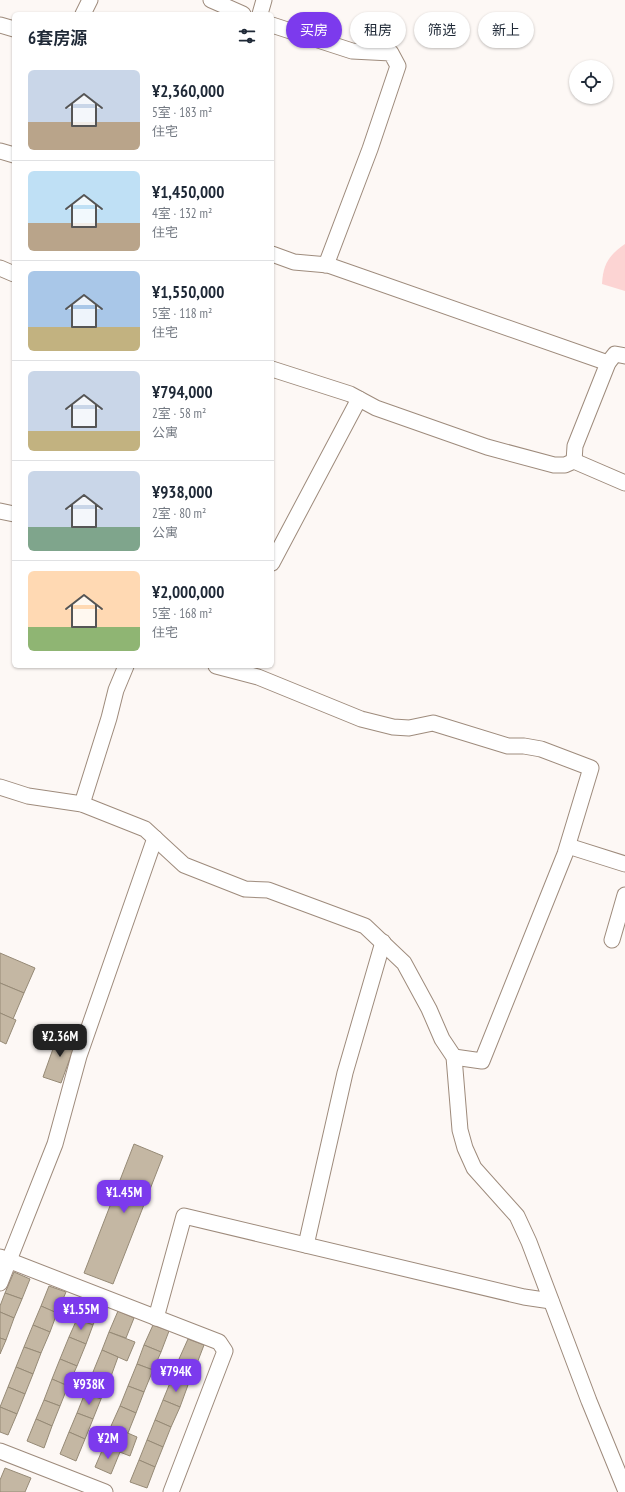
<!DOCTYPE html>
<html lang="zh">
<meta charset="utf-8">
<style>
:root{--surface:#fff;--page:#f6f6f7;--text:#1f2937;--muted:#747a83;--line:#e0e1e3;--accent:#7c3aed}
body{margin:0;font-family:"PT Sans Narrow","Noto Sans SC",sans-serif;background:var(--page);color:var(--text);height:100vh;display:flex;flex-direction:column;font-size:15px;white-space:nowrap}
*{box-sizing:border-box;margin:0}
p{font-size:13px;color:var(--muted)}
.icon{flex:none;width:22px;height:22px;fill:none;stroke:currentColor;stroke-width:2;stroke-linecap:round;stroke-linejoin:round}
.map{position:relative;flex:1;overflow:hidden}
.details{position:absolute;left:12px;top:12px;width:262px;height:656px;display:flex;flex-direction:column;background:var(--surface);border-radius:6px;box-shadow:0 1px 3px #0004}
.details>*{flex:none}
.banner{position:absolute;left:286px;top:12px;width:279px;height:36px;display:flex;gap:8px}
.fabs{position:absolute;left:569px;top:60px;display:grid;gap:8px}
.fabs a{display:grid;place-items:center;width:44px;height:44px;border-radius:50%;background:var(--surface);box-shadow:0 1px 3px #0004;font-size:20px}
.price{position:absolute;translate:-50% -34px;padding:0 9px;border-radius:8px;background:var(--accent);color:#fff;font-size:13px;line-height:26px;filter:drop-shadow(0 1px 2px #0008)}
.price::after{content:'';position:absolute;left:50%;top:24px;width:12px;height:9px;margin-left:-6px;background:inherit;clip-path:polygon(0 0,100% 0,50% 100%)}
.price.current{background:#222;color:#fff}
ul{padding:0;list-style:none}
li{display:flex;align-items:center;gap:12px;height:100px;padding:0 16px}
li+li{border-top:1px solid var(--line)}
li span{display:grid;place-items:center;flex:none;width:112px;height:80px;border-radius:6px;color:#555}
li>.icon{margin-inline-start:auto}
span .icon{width:48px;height:48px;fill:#fffc;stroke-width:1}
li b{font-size:17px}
h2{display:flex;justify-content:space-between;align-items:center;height:48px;padding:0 16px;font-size:17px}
.pill{padding:0 14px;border-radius:18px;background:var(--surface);box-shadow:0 1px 3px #0004;font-size:14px;line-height:36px}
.pill.current{background:var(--accent);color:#fff}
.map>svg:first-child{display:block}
.green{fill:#fcd4d3}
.building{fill:#c4b7a3;stroke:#968a76}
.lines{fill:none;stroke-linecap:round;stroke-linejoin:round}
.minor-casing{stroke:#9e8b7c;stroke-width:17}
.minor{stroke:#fff;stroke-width:15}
</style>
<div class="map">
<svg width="625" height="1492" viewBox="0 0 625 1492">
<rect width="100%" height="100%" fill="#fdf8f5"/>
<path class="green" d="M 625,244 L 625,291 L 602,284 C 603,264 609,255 625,244 Z"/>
<g class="building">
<path d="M 0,953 L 35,968 L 24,993 L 0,983 Z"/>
<path d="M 0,983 L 24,993 L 13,1019 L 0,1013 Z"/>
<path d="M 0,1013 L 16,1020 L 6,1044 L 0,1041 Z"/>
<path d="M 59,1032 L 77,1039 L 61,1083 L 43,1077 Z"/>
<path d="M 134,1144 L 163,1156 L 113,1284 L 84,1273 Z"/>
<path d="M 14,1272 L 30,1279 L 22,1299 L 5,1293 Z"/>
<path d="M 49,1286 L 66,1292 L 57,1313 L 41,1306 Z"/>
<path d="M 5,1293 L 22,1299 L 14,1318 L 0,1312 L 0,1306 Z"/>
<path d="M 85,1298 L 101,1305 L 93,1325 L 77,1319 Z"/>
<path d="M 41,1306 L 57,1313 L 50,1332 L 33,1325 Z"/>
<path d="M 118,1311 L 134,1318 L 126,1338 L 109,1332 Z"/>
<path d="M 0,1312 L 14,1318 L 6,1340 L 0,1338 Z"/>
<path d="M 77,1319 L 93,1325 L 86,1344 L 69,1337 Z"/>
<path d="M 33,1325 L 50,1332 L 41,1353 L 24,1347 Z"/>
<path d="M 153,1325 L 169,1331 L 161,1352 L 144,1345 Z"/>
<path d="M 109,1332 L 135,1342 L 127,1361 L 102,1350 Z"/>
<path d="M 69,1337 L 86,1344 L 77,1366 L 60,1359 Z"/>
<path d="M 0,1338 L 6,1340 L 0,1354 Z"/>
<path d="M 188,1339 L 204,1345 L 196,1366 L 179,1359 Z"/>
<path d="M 144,1345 L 161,1352 L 153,1370 L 137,1364 Z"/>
<path d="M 24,1347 L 41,1353 L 33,1374 L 16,1367 Z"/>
<path d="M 102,1350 L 118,1357 L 110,1379 L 93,1372 Z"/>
<path d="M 60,1359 L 77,1366 L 68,1386 L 52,1379 Z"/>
<path d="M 179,1359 L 196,1366 L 188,1385 L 172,1378 Z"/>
<path d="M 137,1364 L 153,1370 L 144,1392 L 128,1386 Z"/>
<path d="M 16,1367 L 33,1374 L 25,1394 L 8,1387 Z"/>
<path d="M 93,1372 L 110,1379 L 101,1399 L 85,1393 Z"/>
<path d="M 172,1378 L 188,1385 L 180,1407 L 163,1400 Z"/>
<path d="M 52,1379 L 68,1386 L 60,1406 L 44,1400 Z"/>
<path d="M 128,1386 L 144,1392 L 136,1413 L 120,1406 Z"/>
<path d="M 8,1387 L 25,1394 L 17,1414 L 0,1407 Z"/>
<path d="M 85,1393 L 101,1399 L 93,1419 L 77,1413 Z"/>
<path d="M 44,1400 L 60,1406 L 52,1426 L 36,1419 Z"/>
<path d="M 163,1400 L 180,1407 L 171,1427 L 155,1420 Z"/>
<path d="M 120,1406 L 136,1413 L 128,1433 L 111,1426 Z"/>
<path d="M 0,1407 L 17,1414 L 8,1435 L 0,1432 Z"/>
<path d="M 77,1413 L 93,1419 L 85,1439 L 69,1432 Z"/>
<path d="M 36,1419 L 52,1426 L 44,1448 L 27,1441 Z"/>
<path d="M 155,1420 L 171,1427 L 163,1447 L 147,1440 Z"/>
<path d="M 111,1426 L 137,1437 L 130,1456 L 104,1446 Z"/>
<path d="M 69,1432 L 85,1439 L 76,1461 L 60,1454 Z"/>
<path d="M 147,1440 L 163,1447 L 155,1467 L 139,1460 Z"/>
<path d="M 104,1446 L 120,1452 L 111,1474 L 95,1467 Z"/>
<path d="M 139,1460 L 155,1467 L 147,1488 L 130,1482 Z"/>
<path d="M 5,1468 L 31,1478 L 25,1492 L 0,1492 L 0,1480 Z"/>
</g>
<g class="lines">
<defs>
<g id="minor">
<path d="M 211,0 L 243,14"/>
<path d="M 83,14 L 90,0"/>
<path d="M 260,14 L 264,0"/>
<path d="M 0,25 L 14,29"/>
<path d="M 272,25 L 352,51 L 391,53 L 398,66 L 370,149 L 326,265"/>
<path d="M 0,151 L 14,155"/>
<path d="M 272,254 L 294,262 L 328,265 L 608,363"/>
<path d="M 0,268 L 14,274"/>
<path d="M 272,369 L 350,394 L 376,408 L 487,447 L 554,465 L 565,465 L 574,461 L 625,483"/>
<path d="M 574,461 L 575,446 L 608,363 L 615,354 L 625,356"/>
<path d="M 0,511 L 14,514"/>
<path d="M 272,563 L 359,399"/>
<path d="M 216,666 L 258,677 L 361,719 L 393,727 L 409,728 L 433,723 L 508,746 L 524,746 L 541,749 L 591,768 L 565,854 L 482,1061 L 454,1057"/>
<path d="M 0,787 L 28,796 L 82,804 L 145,829 L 184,865 L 245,889 L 268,890 L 365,926 L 404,963 L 429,1009 L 442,1039 L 454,1057 L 460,1130 L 465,1148 L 474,1168 L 517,1216 L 529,1242 L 589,1401 L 625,1489"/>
<path d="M 82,804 L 109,718 L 116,690 L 126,666"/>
<path d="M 568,846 L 625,864"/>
<path d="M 612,940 L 625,895"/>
<path d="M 306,1245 L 345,1073 L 383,942"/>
<path d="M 0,1257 L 219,1342 L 225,1351 L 171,1492"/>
<path d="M 0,1283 L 55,1144 L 79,1056 L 155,838"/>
<path d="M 156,1318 L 184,1216 L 524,1297 L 551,1301"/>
<path d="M 0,1451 L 105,1492"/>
</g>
</defs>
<use href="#minor" class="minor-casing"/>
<use href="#minor" class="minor"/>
</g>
</svg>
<div class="fabs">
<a><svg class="icon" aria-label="locate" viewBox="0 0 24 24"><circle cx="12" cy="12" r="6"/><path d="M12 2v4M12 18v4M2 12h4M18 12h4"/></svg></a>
</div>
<b class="price current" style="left:60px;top:1058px">¥2.36M</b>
<b class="price" style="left:124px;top:1214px">¥1.45M</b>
<b class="price" style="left:81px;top:1331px">¥1.55M</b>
<b class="price" style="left:176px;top:1393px">¥794K</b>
<b class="price" style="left:89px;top:1406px">¥938K</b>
<b class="price" style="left:108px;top:1460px">¥2M</b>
<div class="banner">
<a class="pill current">买房</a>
<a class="pill">租房</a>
<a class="pill">筛选</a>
<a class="pill">新上</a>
</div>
<section class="details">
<h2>6套房源<svg class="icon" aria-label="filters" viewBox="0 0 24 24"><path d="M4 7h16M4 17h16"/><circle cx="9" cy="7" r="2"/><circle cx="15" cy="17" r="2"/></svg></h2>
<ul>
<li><span style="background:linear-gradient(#c9d6e8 65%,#b9a48a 0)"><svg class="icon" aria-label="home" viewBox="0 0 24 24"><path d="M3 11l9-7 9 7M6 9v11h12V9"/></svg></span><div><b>¥2,360,000</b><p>5室 · 183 m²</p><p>住宅</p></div></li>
<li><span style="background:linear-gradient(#bfe0f5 65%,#b9a48a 0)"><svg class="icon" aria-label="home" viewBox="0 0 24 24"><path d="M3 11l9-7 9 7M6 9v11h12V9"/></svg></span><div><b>¥1,450,000</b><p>4室 · 132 m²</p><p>住宅</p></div></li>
<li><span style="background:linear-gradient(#a9c7e8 70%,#c2b280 0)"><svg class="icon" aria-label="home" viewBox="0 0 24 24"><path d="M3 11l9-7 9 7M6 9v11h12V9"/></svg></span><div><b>¥1,550,000</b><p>5室 · 118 m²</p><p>住宅</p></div></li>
<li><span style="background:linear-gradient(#c9d6e8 75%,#c2b280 0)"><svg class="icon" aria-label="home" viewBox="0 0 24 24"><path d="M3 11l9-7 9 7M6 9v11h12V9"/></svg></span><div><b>¥794,000</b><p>2室 · 58 m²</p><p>公寓</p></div></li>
<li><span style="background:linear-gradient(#c9d6e8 70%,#7fa58c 0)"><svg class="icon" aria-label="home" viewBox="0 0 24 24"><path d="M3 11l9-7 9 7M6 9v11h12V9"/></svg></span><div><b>¥938,000</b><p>2室 · 80 m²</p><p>公寓</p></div></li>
<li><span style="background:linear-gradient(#ffd9b3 70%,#8fb573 0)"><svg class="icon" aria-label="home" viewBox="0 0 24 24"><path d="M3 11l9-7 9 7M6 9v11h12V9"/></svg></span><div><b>¥2,000,000</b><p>5室 · 168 m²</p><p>住宅</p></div></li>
</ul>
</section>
</div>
